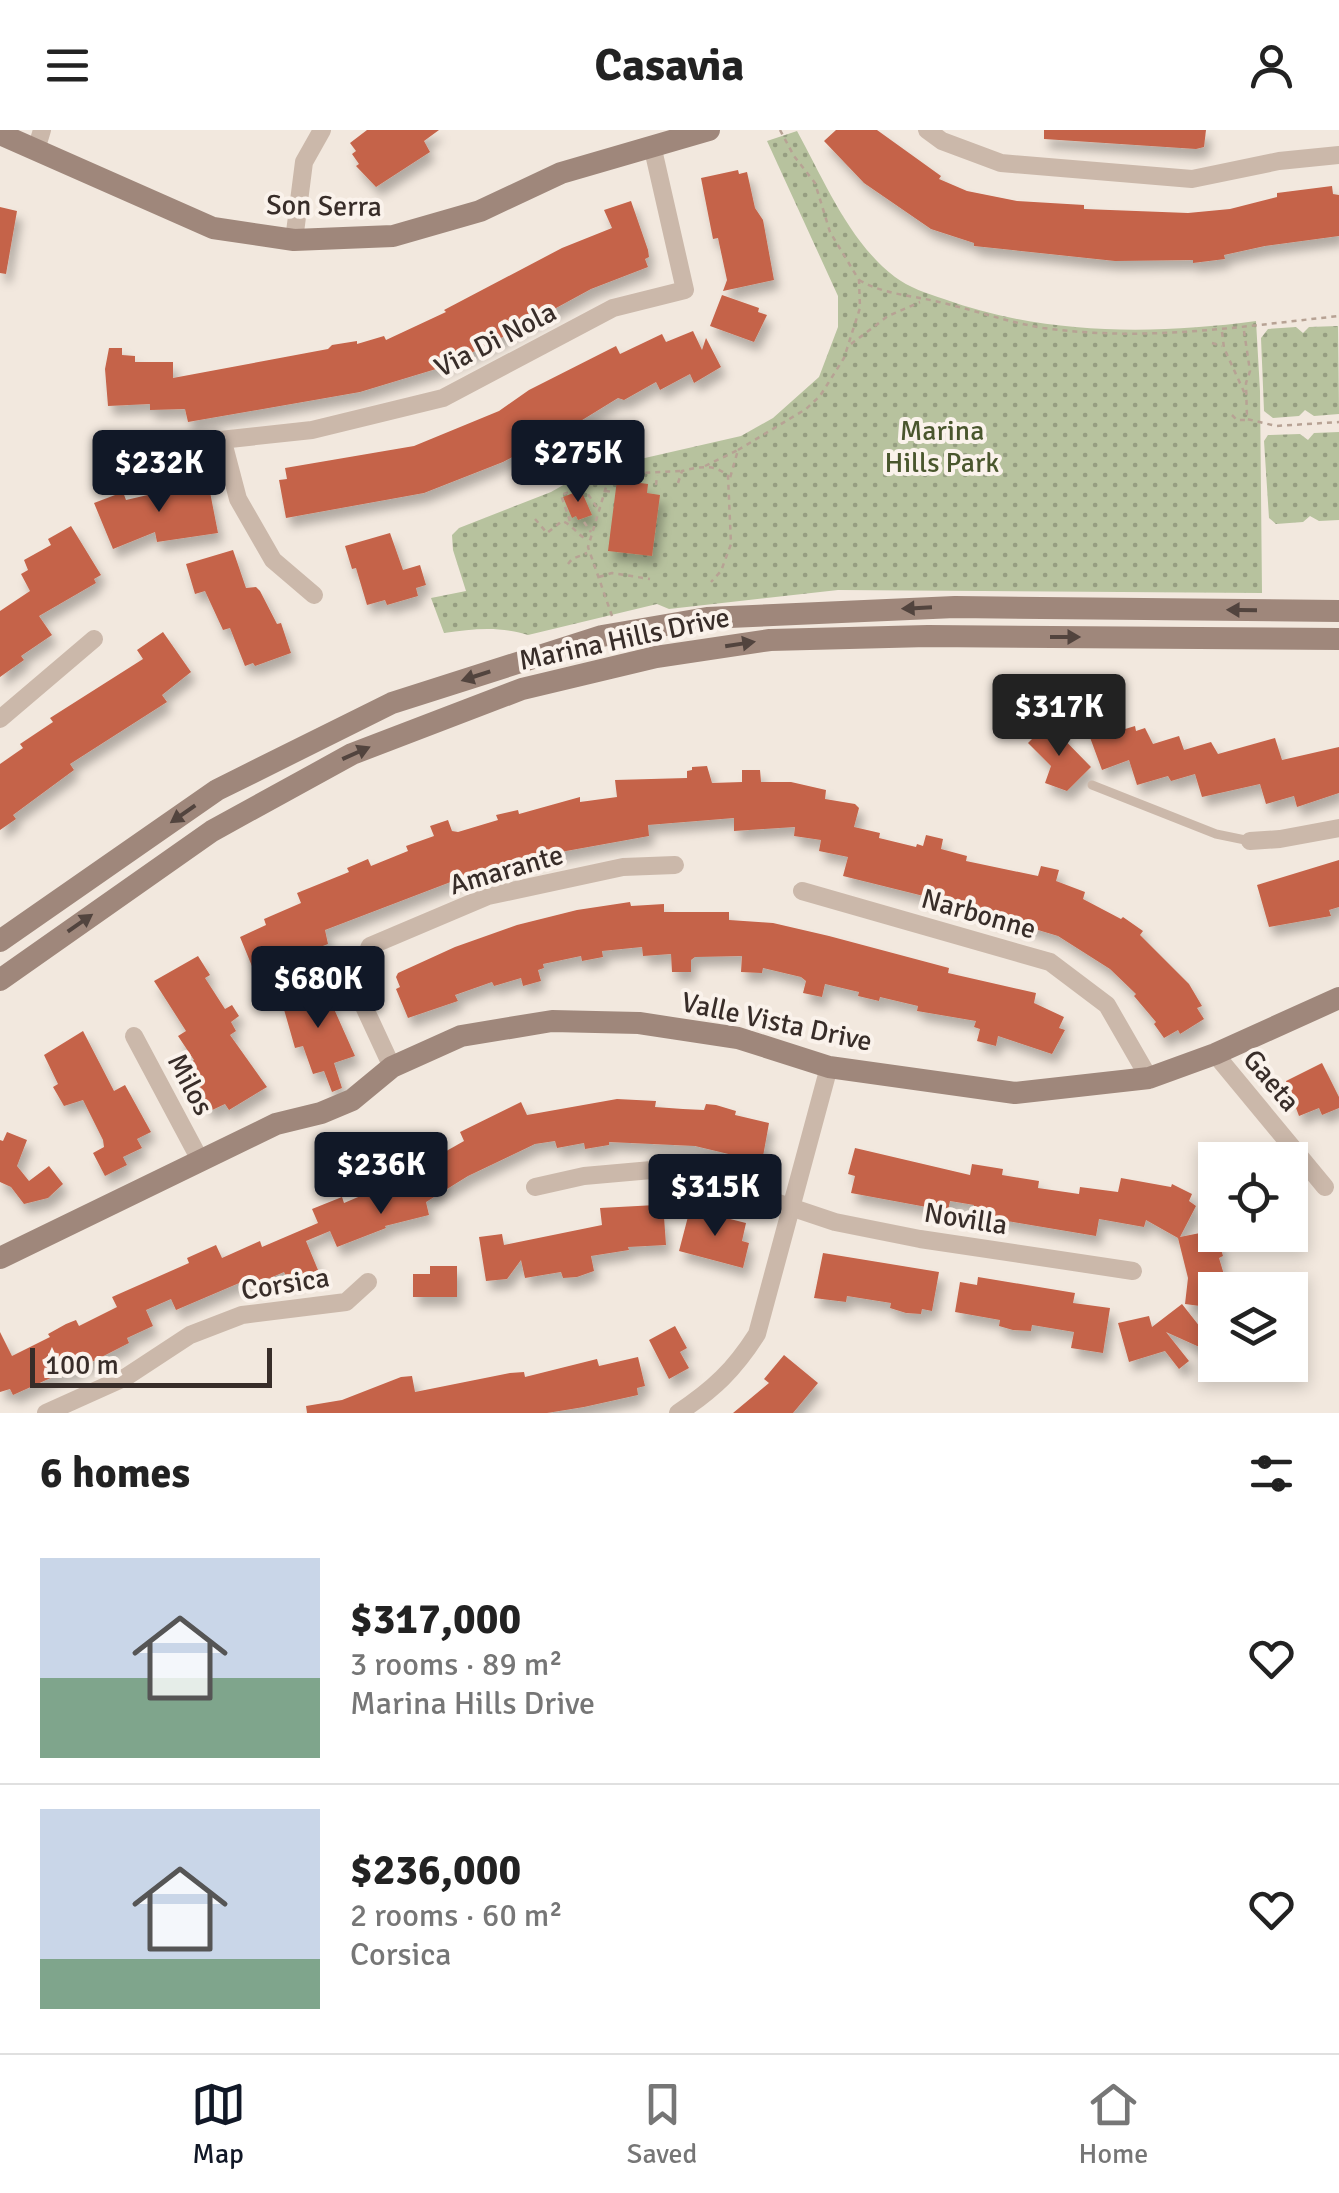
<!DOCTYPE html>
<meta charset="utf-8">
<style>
:root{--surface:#fff;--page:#f6f6f6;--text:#222;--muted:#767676;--line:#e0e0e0;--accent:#111827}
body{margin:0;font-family:Signika,sans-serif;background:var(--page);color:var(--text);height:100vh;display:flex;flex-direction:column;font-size:38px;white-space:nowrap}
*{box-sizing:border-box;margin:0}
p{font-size:32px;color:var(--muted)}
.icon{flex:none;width:55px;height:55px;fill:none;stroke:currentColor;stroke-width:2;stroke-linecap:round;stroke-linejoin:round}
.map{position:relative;height:1283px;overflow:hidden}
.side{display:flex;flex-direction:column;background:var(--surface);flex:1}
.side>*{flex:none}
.fabs{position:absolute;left:1198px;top:1012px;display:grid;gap:20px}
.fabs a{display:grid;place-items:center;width:110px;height:110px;border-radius:0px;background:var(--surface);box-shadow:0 5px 15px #0003;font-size:50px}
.scale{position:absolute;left:30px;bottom:25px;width:242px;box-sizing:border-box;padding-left:10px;border:5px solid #382d29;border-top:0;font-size:28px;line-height:35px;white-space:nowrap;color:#382d29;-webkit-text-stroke:8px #faf2eb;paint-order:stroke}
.price{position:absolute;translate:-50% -85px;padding:0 22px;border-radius:10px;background:var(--accent);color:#fff;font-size:32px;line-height:65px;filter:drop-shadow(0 2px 5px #0008)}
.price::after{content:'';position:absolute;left:50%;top:60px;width:30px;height:22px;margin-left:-15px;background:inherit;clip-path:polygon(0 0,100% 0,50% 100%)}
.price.active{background:#222;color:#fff}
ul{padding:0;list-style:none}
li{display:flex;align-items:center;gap:30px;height:250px;padding:0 40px}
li+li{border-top:2px solid var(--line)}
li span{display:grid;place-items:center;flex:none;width:280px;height:200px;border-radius:0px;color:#555}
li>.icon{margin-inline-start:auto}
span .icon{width:120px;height:120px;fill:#fffc;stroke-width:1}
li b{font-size:42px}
h2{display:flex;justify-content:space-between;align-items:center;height:120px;padding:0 40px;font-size:42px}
header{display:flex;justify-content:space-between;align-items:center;height:130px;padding:0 40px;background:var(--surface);font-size:45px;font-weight:700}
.dock{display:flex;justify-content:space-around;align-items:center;height:140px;border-top:2px solid var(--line);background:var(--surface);font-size:28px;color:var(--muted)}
.dock a{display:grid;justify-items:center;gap:5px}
.dock .active{color:var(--accent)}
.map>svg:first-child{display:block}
.park{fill:url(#park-dots)}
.building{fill:#c56349;filter:url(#shadow)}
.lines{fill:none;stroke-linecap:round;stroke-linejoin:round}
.path{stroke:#b7a294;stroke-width:2.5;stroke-dasharray:5 5;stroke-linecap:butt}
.lane{stroke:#cbb8aa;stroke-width:9}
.street{stroke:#cbb8aa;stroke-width:18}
.secondary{stroke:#9f877b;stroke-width:22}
.oneway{fill:#52443e}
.labels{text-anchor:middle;stroke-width:8;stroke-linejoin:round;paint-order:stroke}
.street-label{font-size:28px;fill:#382d29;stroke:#faf2eb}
.park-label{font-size:28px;fill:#49562d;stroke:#faf2eb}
</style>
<header><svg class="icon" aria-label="menu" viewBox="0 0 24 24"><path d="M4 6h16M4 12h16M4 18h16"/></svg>Casavia<svg class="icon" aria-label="person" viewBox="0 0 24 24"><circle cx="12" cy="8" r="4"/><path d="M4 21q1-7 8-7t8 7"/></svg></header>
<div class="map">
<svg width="1339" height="1283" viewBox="0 0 1339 1283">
<defs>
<pattern id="park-dots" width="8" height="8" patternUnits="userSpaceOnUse" patternTransform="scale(2.5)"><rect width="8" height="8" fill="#b7c29e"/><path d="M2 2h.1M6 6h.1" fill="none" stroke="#969e81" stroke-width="1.8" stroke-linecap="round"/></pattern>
<filter id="shadow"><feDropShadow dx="5" dy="9" stdDeviation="5" flood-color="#0004"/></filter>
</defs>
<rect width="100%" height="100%" fill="#f2e8de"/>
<g class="park">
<path d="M 797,1 C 824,50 849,112 895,147 C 908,157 928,164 944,169 C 1044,205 1152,205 1256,191 L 1260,261 L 1262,463 L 838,460 L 669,479 L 657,474 L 528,505 C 499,496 473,499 444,503 L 431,468 L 466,461 L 453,420 L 452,405 L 459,398 L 551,362 L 588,341 L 741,306 L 773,288 L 819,247 L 838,197 L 838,166 L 767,11 Z"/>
<path d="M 1338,196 L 1339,284 L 1314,286 L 1305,280 L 1299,286 L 1273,288 L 1264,281 L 1261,208 L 1268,199 L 1296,197 L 1303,203 L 1309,197 Z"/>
<path d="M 1339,302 L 1339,390 L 1319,391 L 1310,386 L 1303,392 L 1276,394 L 1269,388 L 1264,311 L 1268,305 L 1300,304 L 1308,310 L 1314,303 Z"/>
</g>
<g class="building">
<path d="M 367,0 L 439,0 L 424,11 L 430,22 L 376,57 L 356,36 L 359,34 L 352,24 L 356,21 L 350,13 Z"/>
<path d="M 836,0 L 877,0 L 941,46 L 939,49 L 967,61 L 1017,71 L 1084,75 L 1084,79 L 1188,83 L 1230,79 L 1277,67 L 1277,63 L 1332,56 L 1333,64 L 1339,65 L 1339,106 L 1265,116 L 1224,125 L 1225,129 L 1193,133 L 1193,130 L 1115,131 L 974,116 L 974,113 L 931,99 L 864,53 L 824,11 Z"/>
<path d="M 1044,0 L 1206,0 L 1204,17 L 1196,19 L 1044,9 Z"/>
<path d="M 738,40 L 739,44 L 747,42 L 755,78 L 763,90 L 774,150 L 723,161 L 727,150 L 718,108 L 713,109 L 701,48 Z"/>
<path d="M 631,71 L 648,120 L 649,127 L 645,129 L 648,137 L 591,159 L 488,215 L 436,239 L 360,262 L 188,292 L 185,279 L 150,280 L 150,274 L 108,276 L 105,239 L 109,218 L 122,218 L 122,225 L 135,226 L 135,232 L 173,232 L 173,248 L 328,219 L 332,215 L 357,211 L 357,214 L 384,206 L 386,210 L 446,182 L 444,180 L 562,118 L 612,98 L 604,80 Z"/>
<path d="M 0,77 L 17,81 L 6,144 L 0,143 Z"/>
<path d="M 722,165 L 759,178 L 758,182 L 767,185 L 754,212 L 710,196 Z"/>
<path d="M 693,201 L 702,220 L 706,208 L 721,237 L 694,253 L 690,244 L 660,260 L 656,252 L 624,270 L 618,268 L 579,292 L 503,332 L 424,363 L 286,388 L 279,350 L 287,349 L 285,338 L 414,316 L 499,281 L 529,260 L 616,216 L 620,224 L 662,204 L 666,212 Z"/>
<path d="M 617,350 L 648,354 L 647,363 L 660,365 L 652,426 L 608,421 Z"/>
<path d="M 204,352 L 206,363 L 210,362 L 218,403 L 157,412 L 155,402 L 113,419 L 94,373 L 123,362 L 126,370 Z"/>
<path d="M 581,360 L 592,385 L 578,390 L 576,386 L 572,388 L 563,367 Z"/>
<path d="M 71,396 L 101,445 L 94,449 L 96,453 L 39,486 L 52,505 L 21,526 L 24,530 L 0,547 L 0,481 L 30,461 L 21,444 L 28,440 L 24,430 L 51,415 L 48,409 Z"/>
<path d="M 390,403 L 403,440 L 420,435 L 426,455 L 416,458 L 418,466 L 387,475 L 385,470 L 367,475 L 356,438 L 352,439 L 345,416 Z"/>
<path d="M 233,420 L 246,458 L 256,457 L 260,461 L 277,494 L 281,493 L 291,523 L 255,536 L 253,533 L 245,536 L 230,498 L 223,500 L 205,461 L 195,464 L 186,434 Z"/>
<path d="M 163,502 L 191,542 L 162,565 L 167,572 L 70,634 L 74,640 L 13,685 L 16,689 L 0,700 L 0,634 L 23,618 L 20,614 L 53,592 L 50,588 L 143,529 L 137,520 Z"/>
<path d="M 1048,593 L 1091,637 L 1067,661 L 1045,653 L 1051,636 L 1028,613 Z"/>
<path d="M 1108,593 L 1112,603 L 1135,596 L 1136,601 L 1145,598 L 1153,614 L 1179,606 L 1184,620 L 1211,612 L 1218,624 L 1275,608 L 1282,630 L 1339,617 L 1339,663 L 1297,677 L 1294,666 L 1266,674 L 1260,654 L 1202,667 L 1195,644 L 1171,651 L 1168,646 L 1137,655 L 1129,630 L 1102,640 L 1088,602 Z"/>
<path d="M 707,636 L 712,653 L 742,652 L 742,640 L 760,640 L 761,652 L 791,652 L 826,660 L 825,669 L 855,674 L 859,678 L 854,697 L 880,703 L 879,708 L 916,717 L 917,714 L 923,716 L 926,705 L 943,709 L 941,719 L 967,726 L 966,731 L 1038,746 L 1041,736 L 1059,740 L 1056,751 L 1085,762 L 1083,769 L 1121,789 L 1123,787 L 1143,801 L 1140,805 L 1189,854 L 1202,876 L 1197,878 L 1204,889 L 1180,904 L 1178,900 L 1164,908 L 1154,894 L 1156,892 L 1134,866 L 1136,864 L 1110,839 L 1058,806 L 988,785 L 988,782 L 843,746 L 848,727 L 819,721 L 821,710 L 794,706 L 795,697 L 734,701 L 734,688 L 648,695 L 649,706 L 544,725 L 469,745 L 325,800 L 328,814 L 302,824 L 303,828 L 256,846 L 240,807 L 266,795 L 264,789 L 301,773 L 297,763 L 349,742 L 347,738 L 368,729 L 371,736 L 408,721 L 406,716 L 434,706 L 430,696 L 448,690 L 452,701 L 458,702 L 498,690 L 496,685 L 518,680 L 519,684 L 580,667 L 580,672 L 617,667 L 615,650 L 687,648 L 687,641 L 692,640 L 692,637 Z"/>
<path d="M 1339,730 L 1339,777 L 1329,780 L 1331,786 L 1269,797 L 1257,755 Z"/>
<path d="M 630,772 L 631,776 L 664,774 L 664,782 L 729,782 L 729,790 L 773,793 L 829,806 L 949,838 L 948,843 L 1036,863 L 1034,873 L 1064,887 L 1059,898 L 1065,900 L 1052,924 L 998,906 L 996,916 L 977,911 L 980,899 L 974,897 L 976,891 L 917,881 L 918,876 L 880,867 L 879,871 L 858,866 L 859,862 L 825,854 L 822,867 L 803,863 L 806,851 L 801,847 L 763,838 L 762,843 L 741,842 L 742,826 L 695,827 L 691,830 L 691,842 L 672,842 L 671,824 L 643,826 L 642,817 L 602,821 L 603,827 L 582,831 L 581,826 L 543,834 L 544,838 L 538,840 L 541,851 L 523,856 L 521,848 L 494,856 L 492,852 L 455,865 L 458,871 L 408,888 L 396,859 L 400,857 L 396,847 L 398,843 L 455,817 L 517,795 L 577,780 Z"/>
<path d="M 198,826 L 210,845 L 205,848 L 225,879 L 232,875 L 239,886 L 231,892 L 236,901 L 230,905 L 267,957 L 229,980 L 225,974 L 210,981 L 202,969 L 203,964 L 185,936 L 194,930 L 178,906 L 186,901 L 154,851 Z"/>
<path d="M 322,852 L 355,926 L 334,933 L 342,958 L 332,962 L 324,941 L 313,944 L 303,916 L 295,918 L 281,869 Z"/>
<path d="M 83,901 L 114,961 L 125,955 L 151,1002 L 137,1009 L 142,1018 L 123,1027 L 127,1035 L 105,1046 L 93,1023 L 104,1017 L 103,1010 L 83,970 L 64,976 L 53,957 L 58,954 L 44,925 Z"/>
<path d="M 1322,933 L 1339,967 L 1339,978 L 1322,985 L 1319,978 L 1299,986 L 1286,951 Z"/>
<path d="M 617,969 L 656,971 L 655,977 L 683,979 L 704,980 L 706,974 L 716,975 L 736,981 L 735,985 L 769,993 L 762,1032 L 695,1016 L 609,1012 L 609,1015 L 585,1019 L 584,1013 L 557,1018 L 555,1011 L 535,1014 L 468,1046 L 426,1072 L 429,1085 L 385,1096 L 386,1098 L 337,1117 L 330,1101 L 306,1111 L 318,1140 L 289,1152 L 284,1142 L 254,1155 L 251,1148 L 176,1180 L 171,1169 L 146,1180 L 153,1196 L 127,1208 L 129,1213 L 68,1244 L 66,1241 L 13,1265 L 10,1259 L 0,1262 L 0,1202 L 12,1226 L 50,1207 L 48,1204 L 66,1194 L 76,1190 L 79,1196 L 117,1177 L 112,1167 L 189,1133 L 187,1128 L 216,1115 L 222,1128 L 260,1111 L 262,1117 L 318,1093 L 312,1079 L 342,1067 L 344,1073 L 389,1054 L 387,1050 L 431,1039 L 427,1032 L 464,1011 L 460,1002 L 521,972 L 527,985 Z"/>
<path d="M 7,1002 L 27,1010 L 17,1036 L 29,1051 L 49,1036 L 63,1054 L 48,1068 L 24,1074 L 11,1057 L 0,1052 L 0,1010 L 3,1011 Z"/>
<path d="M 855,1018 L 970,1045 L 972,1034 L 1003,1039 L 1002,1045 L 1039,1051 L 1038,1058 L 1079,1064 L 1080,1057 L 1118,1062 L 1121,1048 L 1171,1057 L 1172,1054 L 1192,1064 L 1189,1071 L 1196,1076 L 1180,1107 L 1215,1100 L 1223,1126 L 1219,1128 L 1225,1148 L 1233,1148 L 1231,1160 L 1215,1160 L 1215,1178 L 1185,1174 L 1188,1148 L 1178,1108 L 1146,1090 L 1144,1097 L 1099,1089 L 1096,1106 L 972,1085 L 974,1075 L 950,1071 L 948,1081 L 851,1063 L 855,1046 L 848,1044 Z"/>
<path d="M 656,1075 L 657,1087 L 664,1087 L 666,1115 L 628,1117 L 629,1120 L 591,1126 L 594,1141 L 577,1147 L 563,1148 L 561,1142 L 525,1148 L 521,1130 L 507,1149 L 486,1151 L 479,1107 L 502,1104 L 504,1115 L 602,1095 L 600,1078 Z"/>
<path d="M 690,1079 L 746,1093 L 742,1111 L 749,1113 L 743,1138 L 679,1121 Z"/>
<path d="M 823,1123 L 939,1142 L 932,1181 L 922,1179 L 921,1184 L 906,1183 L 890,1178 L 891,1173 L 847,1166 L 846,1172 L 814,1168 Z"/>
<path d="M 430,1136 L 457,1136 L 457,1167 L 413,1167 L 413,1144 L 430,1144 Z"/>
<path d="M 978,1147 L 1075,1163 L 1073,1173 L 1110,1178 L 1103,1223 L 1071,1218 L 1074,1202 L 1032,1195 L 1031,1201 L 1013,1200 L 999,1196 L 1000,1190 L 955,1182 L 960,1152 L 977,1155 Z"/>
<path d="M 1182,1174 L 1215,1216 L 1215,1224 L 1166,1202 L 1189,1231 L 1179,1239 L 1165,1221 L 1129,1232 L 1118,1193 L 1149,1186 L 1152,1197 Z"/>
<path d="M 675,1196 L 687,1218 L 680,1222 L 689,1238 L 669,1249 L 649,1210 Z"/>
<path d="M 784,1225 L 818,1253 L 793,1283 L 733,1283 L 769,1253 L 764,1249 Z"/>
<path d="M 638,1227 L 645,1256 L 637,1258 L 638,1265 L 584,1277 L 547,1283 L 307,1283 L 306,1276 L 342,1270 L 401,1247 L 412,1246 L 415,1262 L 510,1243 L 524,1242 L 525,1247 L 597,1229 L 599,1236 Z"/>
</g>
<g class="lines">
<g class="path">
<path d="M 859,150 C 885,165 911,165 939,172 C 974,180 1007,192 1043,198 C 1147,212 1236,197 1339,186"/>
<path d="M 1244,201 L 1250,241 L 1246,253 L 1247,289 L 1276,296 L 1339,292"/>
<path d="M 1222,202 L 1224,218 L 1245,264"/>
<path d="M 1212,213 L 1222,216"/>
<path d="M 851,214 L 888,186 L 920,172"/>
<path d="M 1232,285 L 1237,290 L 1245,290"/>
<path d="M 738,320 L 806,279 L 820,266 L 844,228 L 860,178 L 859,150 L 830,102 L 815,53 L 794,26 L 780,0"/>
<path d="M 705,336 L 738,320 L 730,348"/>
<path d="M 678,353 L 682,341 C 698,337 714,333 728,346 L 731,414 L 721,441 L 711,452"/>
<path d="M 656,355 L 657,345"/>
<path d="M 605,361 L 614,362"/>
<path d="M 535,389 L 547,403 L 562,391 C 572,394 577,405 588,410"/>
<path d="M 570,391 L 561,365 L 583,357 L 598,379"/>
<path d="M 584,392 L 591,402"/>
<path d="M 568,434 L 572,429 L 587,423"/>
<path d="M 599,447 L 612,443 L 650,449"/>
<path d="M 612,486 L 588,417 L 607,354 L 623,344 L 682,341"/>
</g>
<path class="lane" d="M 1092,655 L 1216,704 L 1250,711"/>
<g class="street">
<path d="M 927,0 L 942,11 L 1001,33 L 1192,49 L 1279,31 L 1339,25"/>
<path d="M 36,20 L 42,0"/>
<path d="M 294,110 L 304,32 L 322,0"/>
<path d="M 223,312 L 238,369 L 273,430 L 314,465"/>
<path d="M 119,321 L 312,300 L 443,268 L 613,178 L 685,160 L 652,15"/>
<path d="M 0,589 L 94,509"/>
<path d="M 1250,711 L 1280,709 L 1339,698"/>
<path d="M 802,761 L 1050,832 L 1107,875 L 1149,948"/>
<path d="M 134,906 L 199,1028"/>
<path d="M 1215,924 L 1325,1057"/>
<path d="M 392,937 L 354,855 L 370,816 L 488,766 L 623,737 L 675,735"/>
<path d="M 535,1057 L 584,1046 L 674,1038 L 835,1092 L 920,1109 L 1133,1141"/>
<path d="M 46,1283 L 126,1247 L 190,1205 L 242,1185 L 346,1172 L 368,1152"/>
<path d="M 678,1283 C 714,1259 734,1240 757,1204 L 829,937"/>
</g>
<g class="secondary">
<path d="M 0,4 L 213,98 L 294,110 L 393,106 L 480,81 L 561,43 L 709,0"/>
<path d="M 0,811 L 217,660 L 392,573 L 602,506 L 707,488 L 955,477 L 1339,481"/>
<path d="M 0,850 L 212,701 L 352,624 L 522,559 L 656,527 L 770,510 L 928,506 L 1339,509"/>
<path d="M 0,1128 L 276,994 L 321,983 L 352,970 L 392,937 L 461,906 L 552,891 L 639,893 L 738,908 L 829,937 L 1015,963 L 1149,948 L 1215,924 L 1339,868"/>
</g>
</g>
<defs><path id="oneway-solid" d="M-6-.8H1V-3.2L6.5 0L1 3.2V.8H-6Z" transform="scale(2.5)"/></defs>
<g class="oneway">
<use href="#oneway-solid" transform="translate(917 478) rotate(177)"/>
<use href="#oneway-solid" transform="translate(1242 480) rotate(-179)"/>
<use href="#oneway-solid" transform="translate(1065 507)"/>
<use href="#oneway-solid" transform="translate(740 514) rotate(-9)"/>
<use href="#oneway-solid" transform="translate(476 546) rotate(162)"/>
<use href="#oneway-solid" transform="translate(356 623) rotate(-24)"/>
<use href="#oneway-solid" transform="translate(183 684) rotate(145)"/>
<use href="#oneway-solid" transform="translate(80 793) rotate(-35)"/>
</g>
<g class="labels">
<g class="street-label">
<text transform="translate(324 75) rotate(1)" y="10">Son Serra</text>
<text transform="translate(495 209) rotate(-27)" y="10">Via Di Nola</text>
<text transform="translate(624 508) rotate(-12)" y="10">Marina Hills Drive</text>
<text transform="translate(506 739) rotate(-16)" y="10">Amarante</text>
<text transform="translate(979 783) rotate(16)" y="10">Narbonne</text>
<text transform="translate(777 891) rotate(12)" y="10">Valle Vista Drive</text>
<text transform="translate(1272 950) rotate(50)" y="10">Gaeta</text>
<text transform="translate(191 954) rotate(62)" y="10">Milos</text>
<text transform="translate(966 1088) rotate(9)" y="10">Novilla</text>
<text transform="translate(285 1153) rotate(-9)" y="10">Corsica</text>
</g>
<g class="park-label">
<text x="942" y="310">Marina<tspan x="942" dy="32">Hills Park</tspan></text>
</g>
</g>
</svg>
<div class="fabs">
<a><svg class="icon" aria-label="locate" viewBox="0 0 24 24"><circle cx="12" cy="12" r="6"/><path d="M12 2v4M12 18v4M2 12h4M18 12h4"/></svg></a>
<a><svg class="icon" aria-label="layers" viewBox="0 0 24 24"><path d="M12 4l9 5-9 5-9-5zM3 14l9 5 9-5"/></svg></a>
</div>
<div class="scale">100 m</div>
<b class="price" style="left:578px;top:375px">$275K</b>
<b class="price" style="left:159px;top:385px">$232K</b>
<b class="price active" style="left:1059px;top:629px">$317K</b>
<b class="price" style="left:318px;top:901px">$680K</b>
<b class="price" style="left:381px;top:1087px">$236K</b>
<b class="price" style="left:715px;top:1109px">$315K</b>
</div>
<section class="side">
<h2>6 homes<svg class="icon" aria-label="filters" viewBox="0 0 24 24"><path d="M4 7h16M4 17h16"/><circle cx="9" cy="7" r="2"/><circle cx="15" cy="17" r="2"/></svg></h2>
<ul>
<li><span style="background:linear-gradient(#c9d6e8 60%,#7fa58c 0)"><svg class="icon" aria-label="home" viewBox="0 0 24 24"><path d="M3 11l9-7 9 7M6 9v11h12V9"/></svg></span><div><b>$317,000</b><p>3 rooms · 89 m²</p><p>Marina Hills Drive</p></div><svg class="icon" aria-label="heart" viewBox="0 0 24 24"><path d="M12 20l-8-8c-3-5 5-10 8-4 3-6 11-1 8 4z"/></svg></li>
<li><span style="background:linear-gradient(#c9d6e8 75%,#7fa58c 0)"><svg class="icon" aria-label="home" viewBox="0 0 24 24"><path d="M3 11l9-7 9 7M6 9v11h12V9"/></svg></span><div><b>$236,000</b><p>2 rooms · 60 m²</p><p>Corsica</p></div><svg class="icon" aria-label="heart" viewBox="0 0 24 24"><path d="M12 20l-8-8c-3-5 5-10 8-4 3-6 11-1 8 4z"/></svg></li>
</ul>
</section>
<nav class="dock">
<a class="active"><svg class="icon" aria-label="map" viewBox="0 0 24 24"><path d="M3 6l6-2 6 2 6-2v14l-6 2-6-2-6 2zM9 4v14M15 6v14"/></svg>Map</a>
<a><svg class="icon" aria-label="saved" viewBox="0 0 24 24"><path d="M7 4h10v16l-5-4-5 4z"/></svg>Saved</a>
<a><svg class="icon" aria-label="home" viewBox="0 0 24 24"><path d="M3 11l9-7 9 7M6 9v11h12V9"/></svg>Home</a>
</nav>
